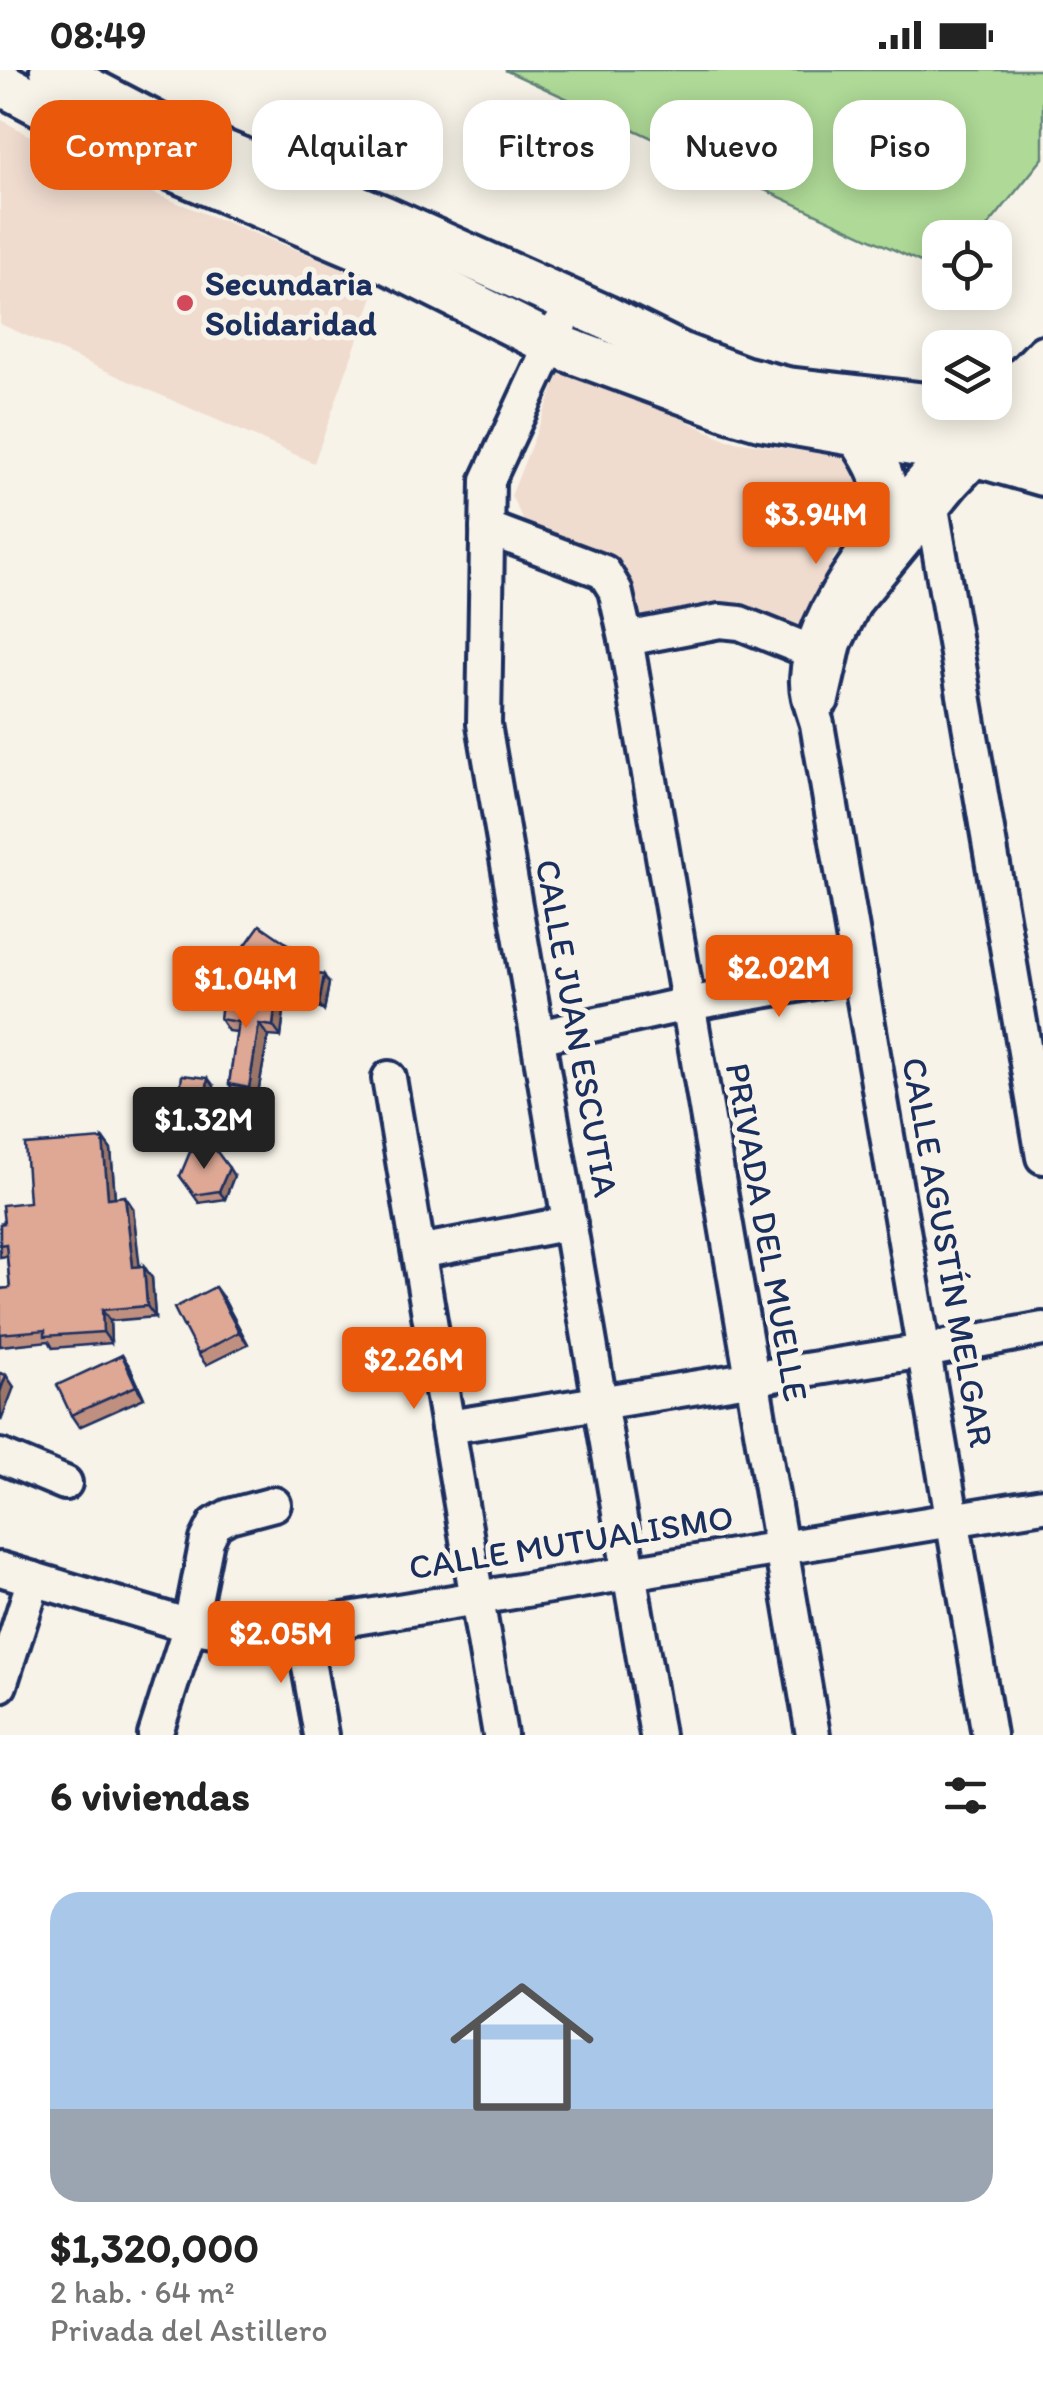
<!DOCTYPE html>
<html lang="es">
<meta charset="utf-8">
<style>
:root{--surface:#fff;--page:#f2f2f2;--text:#222;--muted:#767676;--line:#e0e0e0;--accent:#ea580c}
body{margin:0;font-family:Itim,sans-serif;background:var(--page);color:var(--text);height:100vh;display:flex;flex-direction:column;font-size:38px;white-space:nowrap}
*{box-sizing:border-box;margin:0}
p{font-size:32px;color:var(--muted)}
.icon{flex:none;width:55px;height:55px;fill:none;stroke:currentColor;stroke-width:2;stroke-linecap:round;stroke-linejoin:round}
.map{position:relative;height:1665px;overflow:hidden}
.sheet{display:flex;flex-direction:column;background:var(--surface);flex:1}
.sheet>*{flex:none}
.top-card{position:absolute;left:30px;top:30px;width:985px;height:90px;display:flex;gap:20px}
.fabs{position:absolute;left:922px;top:150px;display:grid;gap:20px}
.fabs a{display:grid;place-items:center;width:90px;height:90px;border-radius:20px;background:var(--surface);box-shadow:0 5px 25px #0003;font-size:50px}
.price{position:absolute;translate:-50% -85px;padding:0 22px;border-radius:10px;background:var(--accent);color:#fff;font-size:32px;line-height:65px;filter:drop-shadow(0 2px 5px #0008)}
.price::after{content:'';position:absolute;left:50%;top:60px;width:30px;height:22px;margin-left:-15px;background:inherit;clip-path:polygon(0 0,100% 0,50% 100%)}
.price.current{background:#222;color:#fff}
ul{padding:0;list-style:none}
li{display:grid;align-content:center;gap:20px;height:530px;padding:0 50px}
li+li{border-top:2px solid var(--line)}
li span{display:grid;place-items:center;height:310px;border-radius:30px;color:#555}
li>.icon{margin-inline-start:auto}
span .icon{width:180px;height:180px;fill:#fffc;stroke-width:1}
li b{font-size:42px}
h2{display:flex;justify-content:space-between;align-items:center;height:120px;padding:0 50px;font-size:42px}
.tag{padding:0 35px;border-radius:30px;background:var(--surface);box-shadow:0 5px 25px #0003;font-size:35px;line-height:90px}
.tag.current{background:var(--accent);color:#fff}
.status{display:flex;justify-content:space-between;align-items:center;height:70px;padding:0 50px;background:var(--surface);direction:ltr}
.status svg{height:28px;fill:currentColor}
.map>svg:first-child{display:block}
.built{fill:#f0dccf}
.green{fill:#aed996;stroke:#64847a;stroke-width:2.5}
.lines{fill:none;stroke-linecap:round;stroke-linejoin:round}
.minor-casing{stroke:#1b2f5e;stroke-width:40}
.major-casing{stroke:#1b2f5e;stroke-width:50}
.minor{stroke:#f7f3e8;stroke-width:32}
.major{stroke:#f7f3e8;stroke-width:42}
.wall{fill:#bf9080;stroke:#1b2f5e;stroke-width:2.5}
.shaded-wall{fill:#9b7668;stroke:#1b2f5e;stroke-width:2.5}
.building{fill:#dea895;stroke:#1b2f5e;stroke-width:2.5}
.poi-dot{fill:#d1495b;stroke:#f7f3e8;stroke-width:4}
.labels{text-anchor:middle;stroke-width:10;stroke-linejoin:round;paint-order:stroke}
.poi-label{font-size:35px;font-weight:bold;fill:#1b2f5e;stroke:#f7f3e8;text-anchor:start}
.street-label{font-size:35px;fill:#1b2f5e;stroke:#f7f3e8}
</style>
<div class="status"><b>08:49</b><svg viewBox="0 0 49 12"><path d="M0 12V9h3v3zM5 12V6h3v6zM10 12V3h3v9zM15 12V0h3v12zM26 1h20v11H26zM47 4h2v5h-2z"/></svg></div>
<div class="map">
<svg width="1043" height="1665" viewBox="0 0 1043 1665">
<rect width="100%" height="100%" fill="#f7f3e8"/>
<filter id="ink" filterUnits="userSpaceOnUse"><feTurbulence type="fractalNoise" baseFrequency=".01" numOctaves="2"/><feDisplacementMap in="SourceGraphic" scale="20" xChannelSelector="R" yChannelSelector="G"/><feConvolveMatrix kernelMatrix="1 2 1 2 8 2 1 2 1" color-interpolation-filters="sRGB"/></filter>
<g filter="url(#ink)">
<g class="built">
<path d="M 0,49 L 82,95 L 378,212 L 314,393 L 0,254 Z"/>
<path d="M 563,295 L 728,370 L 854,389 L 875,429 L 872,451 L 842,467 L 799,571 L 627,557 L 624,494 L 532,467 L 511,426 Z"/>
</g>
<path class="green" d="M 505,0 L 1038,0 L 1043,3 L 1043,88 L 979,167 L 940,168 L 940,201 Z"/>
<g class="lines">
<defs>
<g id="minor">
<path d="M 560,255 L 488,410 L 484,654 L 657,1665"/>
<path d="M 995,331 L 1043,282"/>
<path d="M 962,366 C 909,425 810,529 807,609 C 806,624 813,640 817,654 L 989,1665"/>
<path d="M 932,438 L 1043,1087"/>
<path d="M 487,458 L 604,502 L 615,520 L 626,569 L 813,1665"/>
<path d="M 626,569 L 720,551 L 740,553 L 810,581"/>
<path d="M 822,630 L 835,573 L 855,532 L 952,414 L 1043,318"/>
<path d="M 538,967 L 687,934 L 860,904"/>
<path d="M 389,1008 L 500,1665"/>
<path d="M 419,1182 L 570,1153"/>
<path d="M 448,1357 L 924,1281 L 1043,1259"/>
<path d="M 0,1386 L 65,1413"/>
<path d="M 0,1499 L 190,1556 L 246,1566 L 1043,1435"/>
<path d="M 302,1557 L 321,1665"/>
<path d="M 0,1615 L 34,1509"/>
<path d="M 155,1665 L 190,1556 L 207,1470 L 215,1454 L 229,1446 L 274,1434"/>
</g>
<g id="major">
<path d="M 52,0 L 157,55 L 382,147 L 605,247 L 684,286 L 743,308 L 787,319 L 918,334 L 1011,353 L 1043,362"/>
<path d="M 0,13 L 121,77 L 362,179 L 552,274 L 729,339 L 760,348 L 977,385 L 1043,404"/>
<path d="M 858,365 C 879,394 887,414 890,449"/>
</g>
</defs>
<use href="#minor" class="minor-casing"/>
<use href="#major" class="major-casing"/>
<use href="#minor" class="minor"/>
<use href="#major" class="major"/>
</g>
<g class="wall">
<path d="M 242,880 L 298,881 L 304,889 L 296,900 L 329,913 L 324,941 L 247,888 Z"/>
<path d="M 284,941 L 281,967 L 268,966 L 257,1029 L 237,1026 L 229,1014 L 237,962 L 228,961 L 220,949 Z"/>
<path d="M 214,1016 L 211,1042 L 184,1037 L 179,1030 Z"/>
<path d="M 103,1069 L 111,1080 L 115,1128 L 133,1138 L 139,1196 L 152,1208 L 155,1247 L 110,1251 L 111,1273 L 53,1278 L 49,1271 L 0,1276 L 0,1219 L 10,1218 L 7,1186 L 0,1187 L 0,1154 L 4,1153 Z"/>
<path d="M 180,1106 L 234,1106 L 225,1129 L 199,1133 Z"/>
<path d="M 223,1228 L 248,1274 L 206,1295 L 198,1284 Z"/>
<path d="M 122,1285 L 130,1297 L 144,1328 L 79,1357 L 71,1345 Z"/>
</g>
<g class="shaded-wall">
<path d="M 298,881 L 304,889 L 292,906 L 286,899 Z"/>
<path d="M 324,905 L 329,913 L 324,941 L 319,934 Z"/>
<path d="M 276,930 L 284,941 L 281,967 L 273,956 Z"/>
<path d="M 259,954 L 268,966 L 257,1029 L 249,1018 Z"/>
<path d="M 208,1008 L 214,1016 L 211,1042 L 205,1034 Z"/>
<path d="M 103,1069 L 111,1080 L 116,1140 L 108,1128 Z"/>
<path d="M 229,1098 L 234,1106 L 225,1129 L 219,1121 Z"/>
<path d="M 125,1126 L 133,1138 L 141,1208 L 133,1197 Z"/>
<path d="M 144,1196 L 152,1208 L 155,1247 L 147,1236 Z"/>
<path d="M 215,1217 L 223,1228 L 248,1274 L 239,1262 Z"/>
<path d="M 102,1240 L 110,1251 L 111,1273 L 103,1262 Z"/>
<path d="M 122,1285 L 130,1297 L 144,1328 L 136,1316 Z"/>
<path d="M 6,1305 L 14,1317 L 1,1351 L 0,1322 Z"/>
</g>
<g class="building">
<path d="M 260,855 L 298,881 L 286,899 L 324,905 L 319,934 L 242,880 Z"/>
<path d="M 223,923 L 276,930 L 273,956 L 259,954 L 249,1018 L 229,1014 L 238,952 L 220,949 Z"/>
<path d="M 182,1005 L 208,1008 L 205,1034 L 179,1030 Z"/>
<path d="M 103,1069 L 108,1128 L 125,1126 L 133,1197 L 144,1196 L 147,1236 L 102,1240 L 103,1262 L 45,1266 L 45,1260 L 0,1264 L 0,1219 L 10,1218 L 6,1174 L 0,1175 L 0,1154 L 4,1153 L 2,1135 L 29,1132 L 25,1075 Z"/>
<path d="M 215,1079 L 229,1098 L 219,1121 L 194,1125 L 180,1106 L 190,1082 Z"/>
<path d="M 215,1217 L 239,1262 L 198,1284 L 184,1257 L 186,1256 L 183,1256 L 174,1238 Z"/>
<path d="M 122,1285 L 136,1316 L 71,1345 L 57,1315 Z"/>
<path d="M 0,1303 L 6,1305 L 0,1322 Z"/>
</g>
</g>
<circle class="poi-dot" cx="185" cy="233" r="10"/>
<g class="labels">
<g class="poi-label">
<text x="205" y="225">Secundaria<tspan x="205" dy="40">Solidaridad</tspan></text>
</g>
<g class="street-label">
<text transform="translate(577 958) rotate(80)" y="12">CALLE JUAN ESCUTIA</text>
<text transform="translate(767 1162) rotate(80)" y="12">PRIVADA DEL MUELLE</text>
<text transform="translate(948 1182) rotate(80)" y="12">CALLE AGUSTÍN MELGAR</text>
<text transform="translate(571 1472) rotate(-9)" y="12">CALLE MUTUALISMO</text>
</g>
</g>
</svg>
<div class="fabs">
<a><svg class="icon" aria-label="locate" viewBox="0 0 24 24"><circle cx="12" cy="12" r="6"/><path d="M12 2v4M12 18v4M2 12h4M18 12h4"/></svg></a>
<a><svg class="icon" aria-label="layers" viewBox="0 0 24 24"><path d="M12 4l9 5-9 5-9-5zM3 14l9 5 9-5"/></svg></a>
</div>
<b class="price" style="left:816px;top:497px">$3.94M</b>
<b class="price" style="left:779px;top:950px">$2.02M</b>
<b class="price" style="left:246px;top:961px">$1.04M</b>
<b class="price current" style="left:204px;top:1102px">$1.32M</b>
<b class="price" style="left:414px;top:1342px">$2.26M</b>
<b class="price" style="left:281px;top:1616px">$2.05M</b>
<div class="top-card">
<a class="tag current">Comprar</a>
<a class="tag">Alquilar</a>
<a class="tag">Filtros</a>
<a class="tag">Nuevo</a>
<a class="tag">Piso</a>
</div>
</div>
<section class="sheet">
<h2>6 viviendas<svg class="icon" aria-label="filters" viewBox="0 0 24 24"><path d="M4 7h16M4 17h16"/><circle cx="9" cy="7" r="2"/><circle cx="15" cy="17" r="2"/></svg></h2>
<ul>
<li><span style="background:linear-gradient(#a9c7e8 70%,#9aa5b1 0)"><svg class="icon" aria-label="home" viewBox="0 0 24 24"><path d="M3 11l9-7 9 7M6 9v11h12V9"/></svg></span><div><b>$1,320,000</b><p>2 hab. · 64 m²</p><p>Privada del Astillero</p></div></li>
</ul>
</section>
